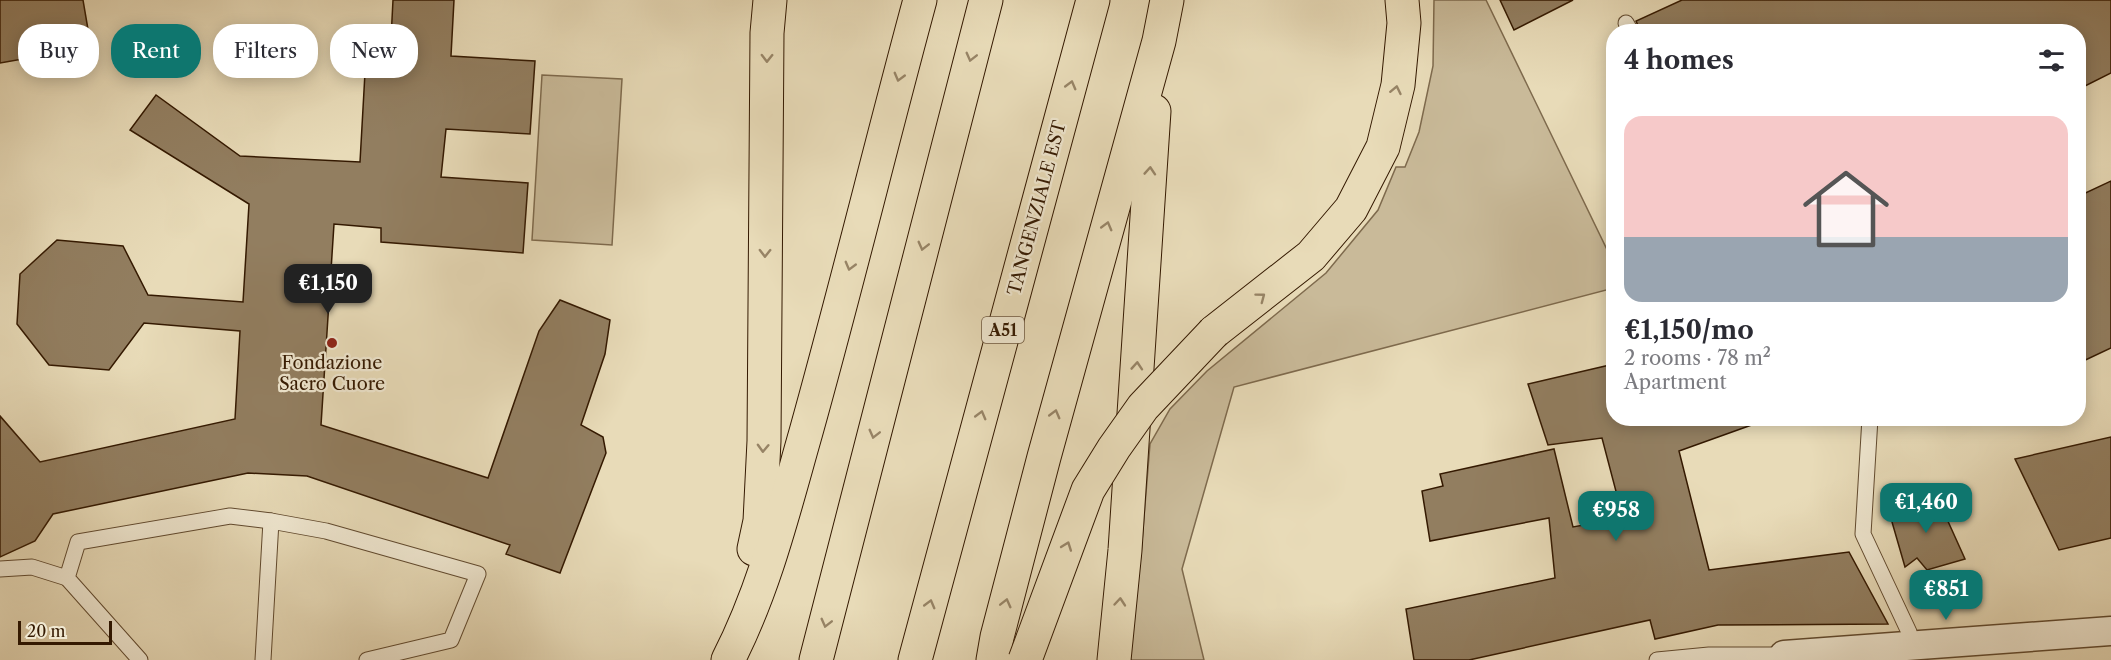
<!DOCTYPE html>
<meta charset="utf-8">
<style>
:root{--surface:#fff;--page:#f2f2f3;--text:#2b2b33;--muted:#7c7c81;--accent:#0f766e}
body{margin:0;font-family:"Libre Caslon Text",serif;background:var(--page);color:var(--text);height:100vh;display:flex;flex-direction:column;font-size:22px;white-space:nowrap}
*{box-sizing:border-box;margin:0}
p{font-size:20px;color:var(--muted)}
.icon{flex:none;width:33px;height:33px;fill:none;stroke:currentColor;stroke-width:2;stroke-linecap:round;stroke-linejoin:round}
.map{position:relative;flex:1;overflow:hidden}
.panel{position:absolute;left:1606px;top:24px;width:480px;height:402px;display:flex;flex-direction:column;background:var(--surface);border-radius:24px;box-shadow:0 3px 15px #0003}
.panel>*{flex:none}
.hud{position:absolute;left:18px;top:24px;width:570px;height:54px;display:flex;gap:12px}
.scale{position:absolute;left:18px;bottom:15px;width:94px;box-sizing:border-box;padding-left:6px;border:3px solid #341901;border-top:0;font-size:16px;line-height:21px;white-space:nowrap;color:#341901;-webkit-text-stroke:4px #f0e8d1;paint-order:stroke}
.price{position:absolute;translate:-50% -51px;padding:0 14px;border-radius:12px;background:var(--accent);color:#fff;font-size:20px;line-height:39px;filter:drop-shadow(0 2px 3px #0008)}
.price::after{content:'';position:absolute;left:50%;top:36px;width:18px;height:14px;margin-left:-9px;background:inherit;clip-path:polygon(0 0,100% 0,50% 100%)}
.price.active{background:#222;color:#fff}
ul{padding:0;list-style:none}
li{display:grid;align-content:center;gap:12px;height:318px;padding:0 18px}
li span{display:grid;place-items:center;height:186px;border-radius:18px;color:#555}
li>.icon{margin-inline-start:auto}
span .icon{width:108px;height:108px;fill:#fffc;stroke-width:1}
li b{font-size:26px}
h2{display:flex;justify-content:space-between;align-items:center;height:72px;padding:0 18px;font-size:26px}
.pill{padding:0 21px;border-radius:24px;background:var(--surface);box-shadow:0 3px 15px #0003;font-size:21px;line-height:54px}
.pill.active{background:var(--accent);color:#fff}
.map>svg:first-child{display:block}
.green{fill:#c9ba99;stroke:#7e6a4d;stroke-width:1.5}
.building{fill:#927e60;stroke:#341901;stroke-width:1.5}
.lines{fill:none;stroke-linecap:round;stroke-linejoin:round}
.service-casing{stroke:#614a2f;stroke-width:17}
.minor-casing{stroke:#614a2f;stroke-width:31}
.motorway-casing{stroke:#341901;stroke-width:35}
.service{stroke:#f0e8d1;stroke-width:15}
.minor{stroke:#f0e8d1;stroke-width:28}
.motorway{stroke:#e8dbb8;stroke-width:33}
.motorway-bridge-casing{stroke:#341901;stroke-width:35;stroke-linecap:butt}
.motorway-bridge{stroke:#e8dbb8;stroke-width:33}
.oneway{stroke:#978466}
.poi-dot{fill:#8f2418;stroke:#f0e8d1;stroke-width:2}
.labels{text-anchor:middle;stroke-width:4.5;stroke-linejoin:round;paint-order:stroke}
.shield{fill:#f0e8d1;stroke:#6c573f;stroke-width:1.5}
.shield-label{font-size:16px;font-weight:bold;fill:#341901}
.street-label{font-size:18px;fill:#341901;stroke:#f0e8d1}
.poi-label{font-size:18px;fill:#341901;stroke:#f0e8d1}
</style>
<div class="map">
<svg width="2111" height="660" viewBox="0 0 2111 660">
<rect width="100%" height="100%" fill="#e8dbb8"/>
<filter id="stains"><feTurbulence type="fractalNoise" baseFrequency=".00333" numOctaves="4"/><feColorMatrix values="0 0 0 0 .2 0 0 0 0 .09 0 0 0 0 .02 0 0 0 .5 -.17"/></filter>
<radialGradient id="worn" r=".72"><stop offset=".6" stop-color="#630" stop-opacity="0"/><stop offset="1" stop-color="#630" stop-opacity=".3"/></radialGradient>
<g class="green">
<path d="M 1434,0 L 1486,0 L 1614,264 L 1614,288 L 1234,387 L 1182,569 L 1204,660 L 1128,660 L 1141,554 L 1150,444 L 1170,409 L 1207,371 L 1326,273 L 1378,210 L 1396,167 L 1405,167 L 1419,132 L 1433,66 Z"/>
<path d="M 542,75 L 622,79 L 612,245 L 532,240 Z"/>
</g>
<g class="building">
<path d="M 0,0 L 83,0 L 91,47 L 0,63 Z"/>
<path d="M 393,0 L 454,0 L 451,56 L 535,61 L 530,134 L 446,129 L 441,177 L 528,183 L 523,253 L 381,242 L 381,228 L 334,224 L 321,425 L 488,478 L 539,331 L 560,300 L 610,320 L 605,354 L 581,425 L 603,437 L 606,453 L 560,573 L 506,554 L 510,545 L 307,476 L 248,473 L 53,514 L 35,541 L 0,557 L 0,416 L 40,462 L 235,419 L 240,331 L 144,323 L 109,370 L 49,365 L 17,324 L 20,274 L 57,240 L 123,246 L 148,295 L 243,302 L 249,204 L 130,130 L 156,95 L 240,156 L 360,162 L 367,37 L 391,39 Z"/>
<path d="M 1500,0 L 1573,0 L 1514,30 Z"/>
<path d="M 1682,0 L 2111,0 L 2111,73 L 2079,89 L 2079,32 L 1641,32 L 1636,21 Z"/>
<path d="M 2111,181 L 2111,348 L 2079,363 L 2079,196 Z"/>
<path d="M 1614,364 L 1614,418 L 1759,418 L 1760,422 L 1679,451 L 1709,570 L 1849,552 L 1888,624 L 1718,625 L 1655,639 L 1650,620 L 1469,660 L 1414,660 L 1406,609 L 1555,578 L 1549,518 L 1430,541 L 1422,491 L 1443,486 L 1440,474 L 1554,449 L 1573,527 L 1623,518 L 1602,438 L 1548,445 L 1528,384 Z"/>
<path d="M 2111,437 L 2111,538 L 2059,550 L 2015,459 Z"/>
<path d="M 1922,493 L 1937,497 L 1965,559 L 1927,570 L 1917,558 L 1905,567 L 1892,522 Z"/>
</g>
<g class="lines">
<defs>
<g id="service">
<path d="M 1626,23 L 1631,32"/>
<path d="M 1870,418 L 1863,534 L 1909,632 L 1912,647"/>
<path d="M 0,569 L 32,567 L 67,578"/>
<path d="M 140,660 L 67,578 L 78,542 L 230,516 L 271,521 L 326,531 L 478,574 L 451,640 L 367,660"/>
<path d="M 263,660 L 271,521"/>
<path d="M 1657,660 L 1709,655 L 1784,655 L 1783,659"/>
</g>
<path id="minor" d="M 1784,655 L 2111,631"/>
<g id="motorway">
<path d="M 1214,332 L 1311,256 L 1351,209 L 1383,147 L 1398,85 L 1404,23 L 1402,0"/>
<path d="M 754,549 L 760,521 L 764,441 L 767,33 L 770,0"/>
<path d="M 728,660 C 765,588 784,509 806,432 C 846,289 881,144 920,0"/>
<path d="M 816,660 L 986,0"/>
<path d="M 915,660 L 1093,0"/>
<path d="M 993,660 L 997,637 L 1044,457 L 1159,41 L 1167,0"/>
<path d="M 1114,660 L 1125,550 L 1154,111"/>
</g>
</defs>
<use href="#service" class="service-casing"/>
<use href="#minor" class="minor-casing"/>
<use href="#motorway" class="motorway-casing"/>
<use href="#service" class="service"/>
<use href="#minor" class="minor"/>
<use href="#motorway" class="motorway"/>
<defs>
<path id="motorway-bridge" d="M 1025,660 L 1088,490 L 1114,448 L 1143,407 L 1214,332"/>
</defs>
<use href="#motorway-bridge" class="motorway-bridge-casing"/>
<use href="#motorway-bridge" class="motorway-bridge"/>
</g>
<defs><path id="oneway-chevron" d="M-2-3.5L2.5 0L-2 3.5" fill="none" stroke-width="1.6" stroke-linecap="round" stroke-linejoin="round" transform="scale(1.5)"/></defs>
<g class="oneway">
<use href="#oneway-chevron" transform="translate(971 57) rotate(104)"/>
<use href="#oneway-chevron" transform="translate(767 58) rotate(91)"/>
<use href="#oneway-chevron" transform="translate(899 77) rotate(105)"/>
<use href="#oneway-chevron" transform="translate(1071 85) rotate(-75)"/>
<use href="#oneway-chevron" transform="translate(1396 90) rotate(-78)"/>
<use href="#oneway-chevron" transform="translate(1150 171) rotate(-86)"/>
<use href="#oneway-chevron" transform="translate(1107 226) rotate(-75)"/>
<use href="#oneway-chevron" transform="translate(923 246) rotate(104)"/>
<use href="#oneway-chevron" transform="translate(765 253) rotate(91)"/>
<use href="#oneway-chevron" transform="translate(850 266) rotate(105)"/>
<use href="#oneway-chevron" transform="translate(1261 297) rotate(-37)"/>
<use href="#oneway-chevron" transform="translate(1137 366) rotate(-86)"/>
<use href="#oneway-chevron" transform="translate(1055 414) rotate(-75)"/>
<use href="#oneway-chevron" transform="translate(981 415) rotate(-75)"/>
<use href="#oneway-chevron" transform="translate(874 434) rotate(104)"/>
<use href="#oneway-chevron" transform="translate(763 448) rotate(92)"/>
<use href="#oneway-chevron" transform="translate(1067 546) rotate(-70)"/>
<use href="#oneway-chevron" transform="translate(1120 602) rotate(-85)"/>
<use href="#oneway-chevron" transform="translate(1006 603) rotate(-76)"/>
<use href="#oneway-chevron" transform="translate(930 604) rotate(-75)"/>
<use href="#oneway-chevron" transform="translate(826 623) rotate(104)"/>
</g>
<circle class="poi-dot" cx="332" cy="343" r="6"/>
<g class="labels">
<rect class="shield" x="982" y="317" width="42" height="26" rx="4.5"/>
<g class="shield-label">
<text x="1003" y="336">A51</text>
</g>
<g class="street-label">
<text transform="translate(1037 208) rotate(-75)" y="6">TANGENZIALE EST</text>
</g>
<g class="poi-label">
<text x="332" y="369">Fondazione<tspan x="332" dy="21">Sacro Cuore</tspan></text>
</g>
</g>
<rect width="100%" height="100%" filter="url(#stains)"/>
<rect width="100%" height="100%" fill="url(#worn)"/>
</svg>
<div class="scale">20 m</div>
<b class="price active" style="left:328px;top:315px">€1,150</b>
<b class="price" style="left:1926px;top:534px">€1,460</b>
<b class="price" style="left:1616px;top:542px">€958</b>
<b class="price" style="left:1946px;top:621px">€851</b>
<div class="hud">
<a class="pill">Buy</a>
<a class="pill active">Rent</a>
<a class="pill">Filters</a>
<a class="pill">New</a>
</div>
<section class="panel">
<h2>4 homes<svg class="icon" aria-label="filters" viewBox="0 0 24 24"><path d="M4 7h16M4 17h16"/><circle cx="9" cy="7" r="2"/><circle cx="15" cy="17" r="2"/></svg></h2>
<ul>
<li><span style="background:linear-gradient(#f6c9c9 65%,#9aa5b1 0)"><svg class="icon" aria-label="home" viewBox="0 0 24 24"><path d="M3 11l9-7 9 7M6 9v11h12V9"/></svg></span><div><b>€1,150/mo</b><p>2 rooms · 78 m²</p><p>Apartment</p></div></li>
</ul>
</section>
</div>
